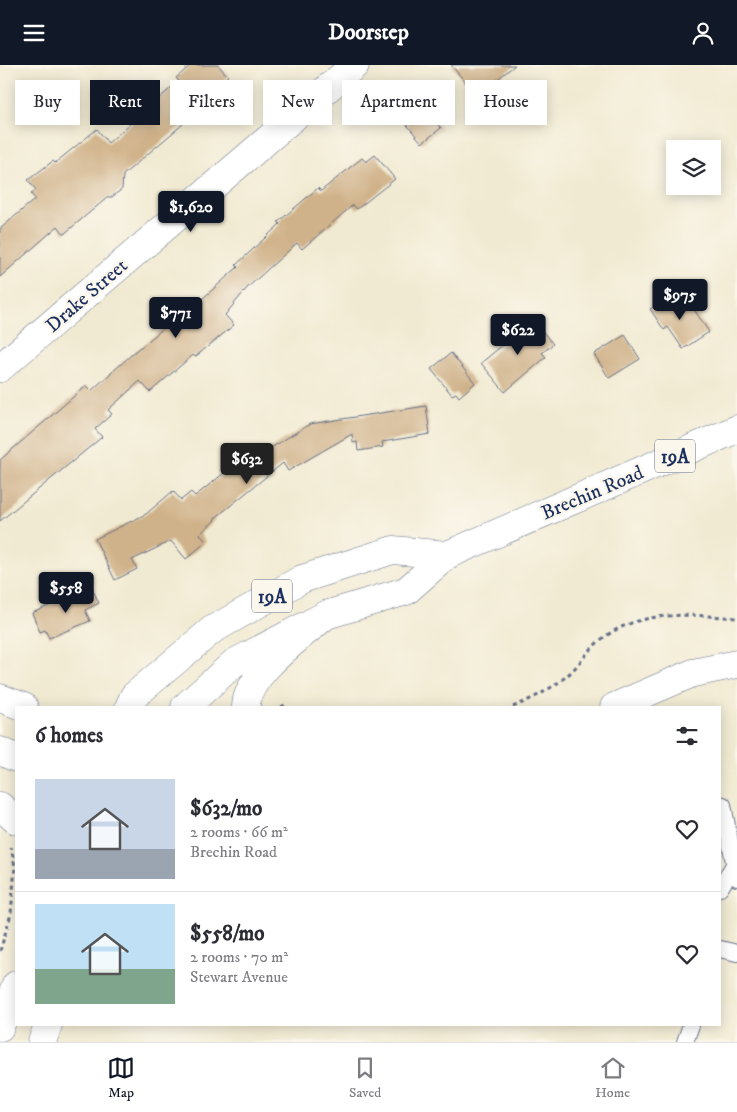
<!DOCTYPE html>
<meta charset="utf-8">
<style>
:root{--surface:#fff;--page:#f7f7f7;--text:#2b2b33;--muted:#7c7c81;--line:#e1e1e2;--accent:#111827}
body{margin:0;font-family:"IM FELL DW Pica",serif;background:var(--page);color:var(--text);height:100vh;display:flex;flex-direction:column;font-size:19px;white-space:nowrap}
*{box-sizing:border-box;margin:0}
p{font-size:16px;color:var(--muted)}
.icon{flex:none;width:28px;height:28px;fill:none;stroke:currentColor;stroke-width:2;stroke-linecap:round;stroke-linejoin:round}
.map{position:relative;flex:1;overflow:hidden}
.sheet{position:absolute;left:15px;top:641px;width:706px;height:320px;display:flex;flex-direction:column;background:var(--surface);border-radius:0px;box-shadow:0 2px 12px #0003}
.sheet>*{flex:none}
.hud{position:absolute;left:15px;top:15px;width:708px;height:45px;display:flex;gap:10px}
.buttons{position:absolute;left:666px;top:75px;display:grid;gap:10px}
.buttons a{display:grid;place-items:center;width:55px;height:55px;border-radius:0px;background:var(--surface);box-shadow:0 2px 12px #0003;font-size:25px}
.price{position:absolute;translate:-50% -42px;padding:0 11px;border-radius:5px;background:var(--accent);color:#fff;font-size:16px;line-height:32px;filter:drop-shadow(0 1px 2px #0008)}
.price::after{content:'';position:absolute;left:50%;top:30px;width:15px;height:11px;margin-left:-8px;background:inherit;clip-path:polygon(0 0,100% 0,50% 100%)}
.price.on{background:#222;color:#fff}
ul{padding:0;list-style:none}
li{display:flex;align-items:center;gap:15px;height:125px;padding:0 20px}
li+li{border-top:1px solid var(--line)}
li span{display:grid;place-items:center;flex:none;width:140px;height:100px;border-radius:0px;color:#555}
li>.icon{margin-inline-start:auto}
span .icon{width:60px;height:60px;fill:#fffc;stroke-width:1}
li b{font-size:21px}
h2{display:flex;justify-content:space-between;align-items:center;height:60px;padding:0 20px;font-size:21px}
.pill{padding:0 18px;border-radius:0px;background:var(--surface);box-shadow:0 2px 12px #0003;font-size:18px;line-height:45px}
.pill.on{background:var(--accent);color:#fff}
header{display:flex;justify-content:space-between;align-items:center;height:65px;padding:0 20px;background:var(--accent);color:#fff;font-size:22px;font-weight:800}
.menu{display:flex;justify-content:space-around;align-items:center;height:70px;border-top:1px solid var(--line);background:var(--surface);font-size:14px;color:var(--muted)}
.menu a{display:grid;justify-items:center;gap:2px}
.menu .on{color:var(--accent)}
.map>svg:first-child{display:block}
.building{fill:#d0b28a}
.lines{fill:none;stroke-linecap:round;stroke-linejoin:round}
.service-casing{stroke:#667087;stroke-width:18}
.minor-casing{stroke:#667087;stroke-width:29}
.tertiary-casing{stroke:#667087;stroke-width:29}
.primary-casing{stroke:#667087;stroke-width:29}
.trunk-casing{stroke:#667087;stroke-width:29}
.path{stroke:#667087;stroke-width:3;stroke-dasharray:4 4;stroke-linecap:butt}
.service{stroke:#fff;stroke-width:16}
.minor{stroke:#fff;stroke-width:28}
.tertiary{stroke:#fff;stroke-width:28}
.primary{stroke:#fff;stroke-width:28}
.trunk{stroke:#fff;stroke-width:28}
.labels{text-anchor:middle;stroke-width:5;stroke-linejoin:round;paint-order:stroke}
.shield{fill:#fbf7ec;stroke:#5e6b89;stroke-width:1}
.shield-label{font-size:19px;font-weight:bold;fill:#1b2f5e}
.street-label{font-size:20px;fill:#1b2f5e;stroke:#fbf7ec}
</style>
<header><svg class="icon" aria-label="menu" viewBox="0 0 24 24"><path d="M4 6h16M4 12h16M4 18h16"/></svg>Doorstep<svg class="icon" aria-label="person" viewBox="0 0 24 24"><circle cx="12" cy="8" r="4"/><path d="M4 21q1-7 8-7t8 7"/></svg></header>
<div class="map">
<svg width="737" height="977" viewBox="0 0 737 977">
<rect width="100%" height="100%" fill="#fbf7ec"/>
<filter id="ink" filterUnits="userSpaceOnUse"><feTurbulence type="fractalNoise" baseFrequency=".02" numOctaves="2"/><feDisplacementMap in="SourceGraphic" scale="10" xChannelSelector="R" yChannelSelector="G"/><feConvolveMatrix kernelMatrix="1 2 1 2 8 2 1 2 1" color-interpolation-filters="sRGB"/></filter>
<filter id="wash" filterUnits="userSpaceOnUse"><feTurbulence type="fractalNoise" baseFrequency=".0096" numOctaves="4" result="noise"/><feDisplacementMap in="SourceGraphic" scale="20" xChannelSelector="R" yChannelSelector="G"/><feGaussianBlur stdDeviation="1.12" result="paint"/><feColorMatrix in="noise" values="0 0 0 0 0 0 0 0 0 0 0 0 0 0 0 0 0 1.4 0 .05"/><feComposite in="paint" operator="in"/></filter>
<g filter="url(#wash)">
<rect width="100%" height="100%" fill="#f1ead2"/>
<g id="blocks">
<g class="building">
<path d="M 191,0 L 218,0 L 228,11 L 221,17 L 226,22 L 216,30 L 219,34 L 200,50 L 197,47 L 123,110 L 122,124 L 112,132 L 108,132 L 64,169 L 58,161 L 0,212 L 0,164 L 35,134 L 31,129 L 36,125 L 28,115 L 53,96 L 55,98 L 97,64 L 108,78 L 179,16 L 176,13 Z"/>
<path d="M 451,0 L 515,0 L 477,31 Z"/>
<path d="M 422,40 L 441,63 L 422,78 L 403,55 Z"/>
<path d="M 375,90 L 395,114 L 357,144 L 353,140 L 302,184 L 297,178 L 247,223 L 225,250 L 234,260 L 195,292 L 193,290 L 150,327 L 140,316 L 108,345 L 112,349 L 95,364 L 102,372 L 0,456 L 0,395 L 86,321 L 91,326 L 140,282 L 141,282 L 191,240 L 193,242 L 238,202 L 236,200 L 280,159 L 278,157 L 318,123 L 321,126 L 362,93 L 366,97 Z"/>
<path d="M 685,231 L 709,267 L 683,284 L 668,262 L 664,265 L 650,244 L 668,233 L 672,240 Z"/>
<path d="M 533,255 L 553,279 L 542,288 L 546,292 L 505,327 L 481,298 Z"/>
<path d="M 625,270 L 640,294 L 609,313 L 594,289 Z"/>
<path d="M 451,288 L 475,318 L 459,332 L 456,328 L 452,330 L 431,304 Z"/>
<path d="M 426,341 L 430,369 L 382,377 L 383,382 L 358,386 L 357,377 L 353,378 L 352,369 L 288,406 L 283,398 L 214,454 L 215,455 L 200,469 L 206,477 L 186,494 L 171,476 L 132,495 L 137,504 L 115,515 L 95,474 L 146,449 L 173,426 L 181,435 L 191,427 L 195,431 L 247,390 L 251,395 L 310,359 Z"/>
<path d="M 92,523 L 99,538 L 85,545 L 90,556 L 49,573 L 45,565 L 40,567 L 32,548 Z"/>
</g>
</g>
</g>
<g filter="url(#ink)">
<use href="#blocks" fill-opacity="0" stroke="#667087" stroke-width="1"/>
<g class="lines">
<defs>
<g id="service">
<path d="M 720,739 L 723,740 L 737,813"/>
<path d="M 720,823 L 737,795"/>
<path d="M 720,884 L 737,888"/>
<path d="M 685,977 L 691,960"/>
</g>
<g id="minor">
<path d="M 0,303 L 355,0"/>
<path d="M 0,962 L 16,920"/>
</g>
<path id="tertiary" d="M 42,977 L 48,960"/>
<g id="primary">
<path d="M 129,642 L 134,631 L 212,565 L 302,514 L 393,485 L 447,490"/>
<path d="M 185,642 L 234,598 L 326,550 L 406,526 L 447,490 L 737,364"/>
</g>
<g id="trunk">
<path d="M 0,633 L 24,642"/>
<path d="M 246,642 C 246,609 302,571 326,550"/>
<path d="M 614,642 L 693,608 L 737,599"/>
<path d="M 0,686 L 16,693"/>
<path d="M 0,741 L 16,755"/>
</g>
</defs>
<use href="#service" class="service-casing"/>
<use href="#minor" class="minor-casing"/>
<use href="#tertiary" class="tertiary-casing"/>
<use href="#primary" class="primary-casing"/>
<use href="#trunk" class="trunk-casing"/>
<g class="path">
<path d="M 281,642 L 285,640 L 285,642"/>
<path d="M 513,642 C 534,633 554,623 571,607 C 583,595 592,580 606,571 C 644,544 694,550 737,553"/>
<path d="M 0,886 L 11,849 L 15,802 L 11,782"/>
</g>
<use href="#service" class="service"/>
<use href="#minor" class="minor"/>
<use href="#tertiary" class="tertiary"/>
<use href="#primary" class="primary"/>
<use href="#trunk" class="trunk"/>
</g>
</g>
<g class="labels">
<g class="shield">
<rect x="655" y="374.5" width="40" height="33" rx="4"/>
<rect x="252" y="514.5" width="40" height="33" rx="4"/>
</g>
<g class="shield-label">
<text x="675" y="398">19A</text>
<text x="272" y="538">19A</text>
</g>
<g class="street-label">
<text transform="translate(86 230) rotate(-41)" y="7">Drake Street</text>
<text transform="translate(592 427) rotate(-23)" y="7">Brechin Road</text>
</g>
</g>
</svg>
<div class="buttons">
<a><svg class="icon" aria-label="layers" viewBox="0 0 24 24"><path d="M12 4l9 5-9 5-9-5zM3 14l9 5 9-5"/></svg></a>
</div>
<b class="price" style="left:191px;top:168px">$1,620</b>
<b class="price" style="left:680px;top:256px">$975</b>
<b class="price" style="left:176px;top:274px">$771</b>
<b class="price" style="left:518px;top:291px">$622</b>
<b class="price on" style="left:247px;top:420px">$632</b>
<b class="price" style="left:66px;top:549px">$558</b>
<div class="hud">
<a class="pill">Buy</a>
<a class="pill on">Rent</a>
<a class="pill">Filters</a>
<a class="pill">New</a>
<a class="pill">Apartment</a>
<a class="pill">House</a>
</div>
<section class="sheet">
<h2>6 homes<svg class="icon" aria-label="filters" viewBox="0 0 24 24"><path d="M4 7h16M4 17h16"/><circle cx="9" cy="7" r="2"/><circle cx="15" cy="17" r="2"/></svg></h2>
<ul>
<li><span style="background:linear-gradient(#c9d6e8 70%,#9aa5b1 0)"><svg class="icon" aria-label="home" viewBox="0 0 24 24"><path d="M3 11l9-7 9 7M6 9v11h12V9"/></svg></span><div><b>$632/mo</b><p>2 rooms · 66 m²</p><p>Brechin Road</p></div><svg class="icon" aria-label="heart" viewBox="0 0 24 24"><path d="M12 20l-8-8c-3-5 5-10 8-4 3-6 11-1 8 4z"/></svg></li>
<li><span style="background:linear-gradient(#bfe0f5 65%,#7fa58c 0)"><svg class="icon" aria-label="home" viewBox="0 0 24 24"><path d="M3 11l9-7 9 7M6 9v11h12V9"/></svg></span><div><b>$558/mo</b><p>2 rooms · 70 m²</p><p>Stewart Avenue</p></div><svg class="icon" aria-label="heart" viewBox="0 0 24 24"><path d="M12 20l-8-8c-3-5 5-10 8-4 3-6 11-1 8 4z"/></svg></li>
</ul>
</section>
</div>
<nav class="menu">
<a class="on"><svg class="icon" aria-label="map" viewBox="0 0 24 24"><path d="M3 6l6-2 6 2 6-2v14l-6 2-6-2-6 2zM9 4v14M15 6v14"/></svg>Map</a>
<a><svg class="icon" aria-label="saved" viewBox="0 0 24 24"><path d="M7 4h10v16l-5-4-5 4z"/></svg>Saved</a>
<a><svg class="icon" aria-label="home" viewBox="0 0 24 24"><path d="M3 11l9-7 9 7M6 9v11h12V9"/></svg>Home</a>
</nav>
